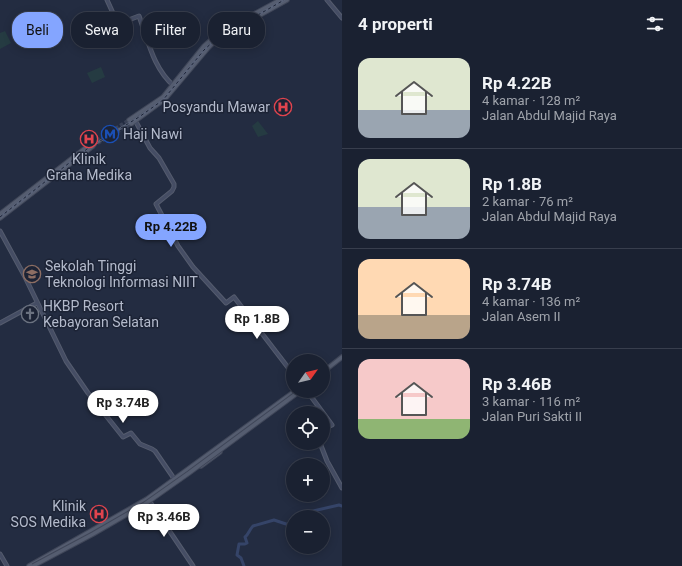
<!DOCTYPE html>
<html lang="id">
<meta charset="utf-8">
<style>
:root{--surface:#1a2131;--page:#232939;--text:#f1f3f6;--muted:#9fa3ab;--line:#383e4d;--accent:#84a5ff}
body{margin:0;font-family:Roboto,sans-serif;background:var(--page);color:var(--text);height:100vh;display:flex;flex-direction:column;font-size:15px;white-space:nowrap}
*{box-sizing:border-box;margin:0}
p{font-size:13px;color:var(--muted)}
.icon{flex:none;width:22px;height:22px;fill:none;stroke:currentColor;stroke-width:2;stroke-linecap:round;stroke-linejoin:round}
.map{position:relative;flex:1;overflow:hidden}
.drawer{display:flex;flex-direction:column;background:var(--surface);width:340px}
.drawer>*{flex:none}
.guide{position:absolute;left:12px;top:12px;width:270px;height:36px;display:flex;gap:8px}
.needle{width:26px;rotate:56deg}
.fabs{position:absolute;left:286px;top:354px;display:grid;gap:8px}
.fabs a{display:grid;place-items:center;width:44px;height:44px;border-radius:50%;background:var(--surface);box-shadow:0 2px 10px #0003,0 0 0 1px var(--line);font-size:20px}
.price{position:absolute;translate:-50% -34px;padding:0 9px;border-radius:14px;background:#fff;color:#222;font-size:13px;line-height:26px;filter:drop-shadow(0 1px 2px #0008)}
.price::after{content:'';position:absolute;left:50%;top:24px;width:12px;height:9px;margin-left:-6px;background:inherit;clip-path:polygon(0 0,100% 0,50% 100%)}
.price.current{background:var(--accent);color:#111}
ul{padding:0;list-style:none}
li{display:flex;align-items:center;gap:12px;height:100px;padding:0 16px}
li+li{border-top:1px solid var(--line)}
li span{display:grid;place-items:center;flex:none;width:112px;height:80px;border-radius:12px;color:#555}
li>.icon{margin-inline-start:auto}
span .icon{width:48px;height:48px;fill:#fffc;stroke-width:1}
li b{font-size:17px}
h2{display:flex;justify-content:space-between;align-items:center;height:48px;padding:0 16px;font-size:17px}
.pill{padding:0 14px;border-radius:16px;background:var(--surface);box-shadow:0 2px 10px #0003,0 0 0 1px var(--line);font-size:14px;line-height:36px}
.pill.current{background:var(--accent);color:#111}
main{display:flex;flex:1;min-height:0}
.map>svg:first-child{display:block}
.green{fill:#253b42}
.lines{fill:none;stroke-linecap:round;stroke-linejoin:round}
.river{stroke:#354468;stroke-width:3}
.primary-tunnel{stroke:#394156;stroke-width:3.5;stroke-dasharray:3.5 2;stroke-linecap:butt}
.secondary-casing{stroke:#555c6e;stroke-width:5}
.primary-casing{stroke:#404759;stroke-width:5.5}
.secondary{stroke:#454d64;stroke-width:3}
.primary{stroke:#555d70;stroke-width:3.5}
.rail-casing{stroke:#596278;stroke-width:2.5}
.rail{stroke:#1c2335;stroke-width:1;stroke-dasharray:3;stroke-linecap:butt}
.primary-bridge-casing{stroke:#404759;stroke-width:5.5;stroke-linecap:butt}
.primary-bridge{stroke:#555d70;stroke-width:3.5}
.labels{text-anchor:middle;stroke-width:3;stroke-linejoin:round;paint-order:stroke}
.poi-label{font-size:14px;fill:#b3bacb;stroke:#1c2335;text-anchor:start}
</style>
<main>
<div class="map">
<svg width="342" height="566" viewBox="0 0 342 566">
<rect width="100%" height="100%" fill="#232c41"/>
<g class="green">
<path d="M 5,31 L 11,43 L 0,49 L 0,33 Z"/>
<path d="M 101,67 L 105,77 L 92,83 L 87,73 Z"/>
<path d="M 258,121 L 268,134 L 258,137 L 252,126 Z"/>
</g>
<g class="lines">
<g class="river">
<path d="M 299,517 L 300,514 L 339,505 L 342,506"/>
<path d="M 244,566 L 241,558 L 237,555 L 239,544 L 245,544 L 247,543 L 245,537 C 249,534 249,530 253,526 L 274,520 L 286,524 L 293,524"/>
</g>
<g class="primary-tunnel">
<path d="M 92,143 L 129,120"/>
<path d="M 93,146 L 131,124"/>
</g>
<defs>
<g id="secondary">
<path d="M 107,0 L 118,24 L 139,16 C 148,40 153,68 174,86"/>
<path d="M 327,0 L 342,18"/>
<path d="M 135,120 L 150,148 L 159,158 L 174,184 L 174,187 L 172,191 L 156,204 L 178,246 L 193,267 L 226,303 L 234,297 L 293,374"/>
<path d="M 0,231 L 24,275 L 66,361 L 88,393 L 123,437 L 131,433 L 140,444 L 152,449 L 155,451 L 175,480"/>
<path d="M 0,323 L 37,303"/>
<path d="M 307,391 L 332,425 L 323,429"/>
<path d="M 320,443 L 327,461 L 342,488"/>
<path d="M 150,502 L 193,566"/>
<path d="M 0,554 L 7,566"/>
</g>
<g id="primary">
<path d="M 129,120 L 163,97 L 204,46 L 213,38 L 228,28 L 280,0"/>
<path d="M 131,124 L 165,99 L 208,48 L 217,39 L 287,0"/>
<path d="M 0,214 L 92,143"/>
<path d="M 0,218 L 93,146"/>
<path d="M 323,372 L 342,357"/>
<path d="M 201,466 L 220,452"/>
<path d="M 29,566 L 147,499 L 295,391"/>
</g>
</defs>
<use href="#secondary" class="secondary-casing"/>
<use href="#primary" class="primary-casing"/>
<use href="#secondary" class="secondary"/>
<use href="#primary" class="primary"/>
<defs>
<path id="rail" d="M 0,217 L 87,149 L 139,117 L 163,100 L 204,50 L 216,39 L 284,0"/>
</defs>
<use href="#rail" class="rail-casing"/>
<use href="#rail" class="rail"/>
<defs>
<path id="primary-bridge" d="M 33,566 L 93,534 L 145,504 L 189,473 L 300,391"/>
</defs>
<use href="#primary-bridge" class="primary-bridge-casing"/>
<use href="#primary-bridge" class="primary-bridge"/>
</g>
<defs>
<symbol id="hospital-ring" viewBox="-11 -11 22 22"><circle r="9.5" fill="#1c2335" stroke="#e0444e" stroke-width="1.5"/><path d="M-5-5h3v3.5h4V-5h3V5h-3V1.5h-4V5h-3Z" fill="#e0444e"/></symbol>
<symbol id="metro-ring" viewBox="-11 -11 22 22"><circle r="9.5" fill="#1c2335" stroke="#1a4fb4" stroke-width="1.5"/><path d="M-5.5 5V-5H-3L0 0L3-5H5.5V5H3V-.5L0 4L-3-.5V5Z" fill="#1a4fb4"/></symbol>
<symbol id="university-ring" viewBox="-11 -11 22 22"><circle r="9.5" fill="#1c2335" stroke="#8d6e63" stroke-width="1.5"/><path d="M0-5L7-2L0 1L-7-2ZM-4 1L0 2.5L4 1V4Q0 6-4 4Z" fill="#8d6e63"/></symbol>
<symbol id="church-ring" viewBox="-11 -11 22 22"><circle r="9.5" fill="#1c2335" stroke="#6b7280" stroke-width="1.5"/><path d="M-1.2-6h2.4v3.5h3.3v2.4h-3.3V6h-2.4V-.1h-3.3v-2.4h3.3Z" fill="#6b7280"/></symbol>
</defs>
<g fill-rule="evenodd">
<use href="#hospital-ring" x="273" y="97" width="20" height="20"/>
<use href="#metro-ring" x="100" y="124" width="20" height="20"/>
<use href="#hospital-ring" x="79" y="129" width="20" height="20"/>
<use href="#university-ring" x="22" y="264" width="20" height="20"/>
<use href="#church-ring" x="20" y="304" width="20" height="20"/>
<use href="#hospital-ring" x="89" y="504" width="20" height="20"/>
</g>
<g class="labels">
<g class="poi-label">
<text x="270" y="112" text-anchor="end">Posyandu Mawar</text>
<text x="123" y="139">Haji Nawi</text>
<text x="89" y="164" text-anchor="middle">Klinik<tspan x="89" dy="16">Graha Medika</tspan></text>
<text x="45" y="271">Sekolah Tinggi<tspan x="45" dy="16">Teknologi Informasi NIIT</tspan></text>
<text x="43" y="311">HKBP Resort<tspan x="43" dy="16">Kebayoran Selatan</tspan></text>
<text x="86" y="511" text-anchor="end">Klinik<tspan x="86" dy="16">SOS Medika</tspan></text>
</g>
</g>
</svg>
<div class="fabs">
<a><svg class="needle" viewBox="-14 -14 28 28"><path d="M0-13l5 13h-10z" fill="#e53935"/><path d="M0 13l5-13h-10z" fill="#9fa3ab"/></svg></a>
<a><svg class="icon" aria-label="locate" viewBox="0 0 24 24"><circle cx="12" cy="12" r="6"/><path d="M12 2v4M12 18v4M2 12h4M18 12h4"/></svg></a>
<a>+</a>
<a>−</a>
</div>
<b class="price current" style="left:171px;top:248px">Rp 4.22B</b>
<b class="price" style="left:257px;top:340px">Rp 1.8B</b>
<b class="price" style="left:123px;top:424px">Rp 3.74B</b>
<b class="price" style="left:164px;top:538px">Rp 3.46B</b>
<div class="guide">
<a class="pill current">Beli</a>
<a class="pill">Sewa</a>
<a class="pill">Filter</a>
<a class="pill">Baru</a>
</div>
</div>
<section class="drawer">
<h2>4 properti<svg class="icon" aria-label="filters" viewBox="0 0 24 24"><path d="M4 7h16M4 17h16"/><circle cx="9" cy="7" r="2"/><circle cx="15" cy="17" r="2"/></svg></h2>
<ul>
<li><span style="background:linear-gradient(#dfe7d0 65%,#9aa5b1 0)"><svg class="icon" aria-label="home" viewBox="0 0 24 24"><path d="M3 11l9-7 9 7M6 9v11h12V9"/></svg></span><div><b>Rp 4.22B</b><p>4 kamar · 128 m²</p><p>Jalan Abdul Majid Raya</p></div></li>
<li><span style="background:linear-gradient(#dfe7d0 60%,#9aa5b1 0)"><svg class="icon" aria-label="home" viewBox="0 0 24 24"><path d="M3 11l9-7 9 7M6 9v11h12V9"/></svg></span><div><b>Rp 1.8B</b><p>2 kamar · 76 m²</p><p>Jalan Abdul Majid Raya</p></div></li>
<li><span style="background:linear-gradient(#ffd9b3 70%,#b9a48a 0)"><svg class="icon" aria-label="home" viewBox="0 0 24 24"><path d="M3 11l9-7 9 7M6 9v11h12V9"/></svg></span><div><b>Rp 3.74B</b><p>4 kamar · 136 m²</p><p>Jalan Asem II</p></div></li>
<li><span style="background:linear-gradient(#f6c9c9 75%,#8fb573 0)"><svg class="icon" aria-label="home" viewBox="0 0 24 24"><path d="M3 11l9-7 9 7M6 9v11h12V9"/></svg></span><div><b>Rp 3.46B</b><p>3 kamar · 116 m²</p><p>Jalan Puri Sakti II</p></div></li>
</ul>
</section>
</main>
